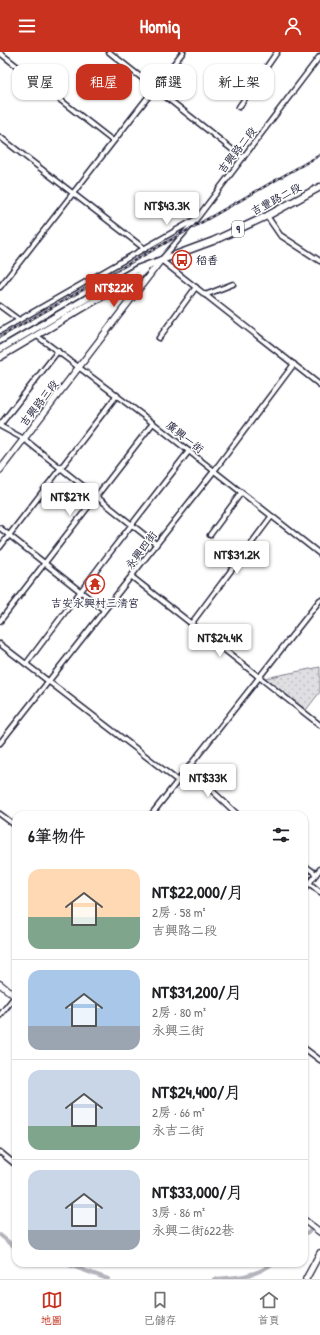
<!DOCTYPE html>
<html lang="zh-TW">
<meta charset="utf-8">
<style>
:root{--surface:#fff;--page:#f6f6f6;--text:#202124;--muted:#757577;--line:#e0e0e0;--accent:#c8321e}
body{margin:0;font-family:"Patrick Hand","LXGW WenKai TC",sans-serif;background:var(--page);color:var(--text);height:100vh;display:flex;flex-direction:column;font-size:15px;white-space:nowrap}
*{box-sizing:border-box;margin:0}
p{font-size:13px;color:var(--muted)}
.icon{flex:none;width:22px;height:22px;fill:none;stroke:currentColor;stroke-width:2;stroke-linecap:round;stroke-linejoin:round}
.map{position:relative;flex:1;overflow:hidden}
.panel{position:absolute;left:12px;top:759px;width:296px;height:456px;display:flex;flex-direction:column;background:var(--surface);border-radius:12px;box-shadow:0 1px 3px #0004}
.panel>*{flex:none}
.top-card{position:absolute;left:12px;top:12px;width:296px;height:36px;display:flex;gap:8px}
.price{position:absolute;translate:-50% -34px;padding:0 9px;border-radius:4px;background:#fff;color:#222;font-size:13px;line-height:26px;filter:drop-shadow(0 1px 2px #0008)}
.price::after{content:'';position:absolute;left:50%;top:24px;width:12px;height:9px;margin-left:-6px;background:inherit;clip-path:polygon(0 0,100% 0,50% 100%)}
.price.selected{background:var(--accent);color:#fff}
ul{padding:0;list-style:none}
li{display:flex;align-items:center;gap:12px;height:100px;padding:0 16px}
li+li{border-top:1px solid var(--line)}
li span{display:grid;place-items:center;flex:none;width:112px;height:80px;border-radius:12px;color:#555}
li>.icon{margin-inline-start:auto}
span .icon{width:48px;height:48px;fill:#fffc;stroke-width:1}
li b{font-size:17px}
h2{display:flex;justify-content:space-between;align-items:center;height:48px;padding:0 16px;font-size:17px}
.pill{padding:0 14px;border-radius:12px;background:var(--surface);box-shadow:0 1px 3px #0004;font-size:14px;line-height:36px}
.pill.selected{background:var(--accent);color:#fff}
header{display:flex;justify-content:space-between;align-items:center;height:52px;padding:0 16px;background:var(--accent);color:#fff;font-size:18px;font-weight:700}
.menu{display:flex;justify-content:space-around;align-items:center;height:56px;border-top:1px solid var(--line);background:var(--surface);font-size:11px;color:var(--muted)}
.menu a{display:grid;justify-items:center;gap:2px}
.menu .selected{color:var(--accent)}
.map>svg:first-child{display:block}
.grass{fill:url(#grass-dots);stroke:#80808e}
.lines{fill:none;stroke-linecap:round;stroke-linejoin:round}
.canal{stroke:#b4b4bc;stroke-width:4}
.street-casing{stroke:#22223b;stroke-width:7}
.secondary-casing{stroke:#22223b;stroke-width:8}
.primary-casing{stroke:#22223b;stroke-width:9}
.street{stroke:#fff;stroke-width:4}
.secondary{stroke:#fff;stroke-width:5.5}
.primary{stroke:#fff;stroke-width:6}
.rail-casing{stroke:#22223b;stroke-width:2.5}
.rail{stroke:#fff;stroke-width:1;stroke-dasharray:3;stroke-linecap:butt}
.labels{text-anchor:middle;stroke-width:3;stroke-linejoin:round;paint-order:stroke}
.shield{fill:#fff;stroke:#646476;stroke-width:1}
.shield-label{font-size:10px;font-weight:bold;fill:#22223b}
.street-label{font-size:11px;fill:#22223b;stroke:#fff}
.poi-label{font-size:11px;fill:#22223b;stroke:#fff;text-anchor:start}
</style>
<header><svg class="icon" aria-label="menu" viewBox="0 0 24 24"><path d="M4 6h16M4 12h16M4 18h16"/></svg>Homiq<svg class="icon" aria-label="person" viewBox="0 0 24 24"><circle cx="12" cy="8" r="4"/><path d="M4 21q1-7 8-7t8 7"/></svg></header>
<div class="map">
<svg width="320" height="1227" viewBox="0 0 320 1227">
<defs>
<pattern id="grass-dots" width="8" height="8" patternUnits="userSpaceOnUse"><rect width="8" height="8" fill="#dfdfe2"/><path d="M2 2h.1M6 6h.1" fill="none" stroke="#bfbfc3" stroke-width="1.8" stroke-linecap="round"/></pattern>
</defs>
<rect width="100%" height="100%" fill="#fff"/>
<filter id="ink" filterUnits="userSpaceOnUse"><feTurbulence type="fractalNoise" baseFrequency=".025" numOctaves="2"/><feDisplacementMap in="SourceGraphic" scale="8" xChannelSelector="R" yChannelSelector="G"/><feConvolveMatrix kernelMatrix="1 2 1 2 8 2 1 2 1" color-interpolation-filters="sRGB"/></filter>
<g filter="url(#ink)">
<path class="grass" d="M 320,615 L 320,640 L 306,658 L 265,626 Z"/>
<g class="lines">
<g class="canal">
<path d="M 0,966 L 11,953"/>
<path d="M 304,1182 L 310,1179"/>
<path d="M 0,1183 L 16,1196"/>
<path d="M 64,1211 L 108,1227"/>
<path d="M 214,1227 C 234,1226 256,1225 273,1211"/>
</g>
<defs>
<g id="street">
<path d="M 109,0 L 243,106"/>
<path d="M 0,1 L 113,89"/>
<path d="M 320,4 L 198,165 L 161,208 L 320,333"/>
<path d="M 239,55 L 277,0"/>
<path d="M 0,85 L 145,197"/>
<path d="M 267,164 L 280,183 L 320,209"/>
<path d="M 0,235 L 183,0"/>
<path d="M 205,243 L 233,232"/>
<path d="M 0,254 L 19,268"/>
<path d="M 0,279 L 196,167"/>
<path d="M 37,284 L 153,371 L 320,502"/>
<path d="M 159,286 L 196,235"/>
<path d="M 0,373 L 58,299"/>
<path d="M 0,374 L 24,387 L 156,492"/>
<path d="M 0,476 L 104,558"/>
<path d="M 210,483 L 241,441"/>
<path d="M 0,495 L 117,343"/>
<path d="M 132,525 L 320,673"/>
<path d="M 0,569 L 153,371"/>
<path d="M 191,572 L 271,465"/>
<path d="M 0,592 L 178,729"/>
<path d="M 26,612 L 105,507 L 189,399"/>
<path d="M 0,691 L 214,419 L 294,312"/>
<path d="M 184,720 L 206,733 L 238,763"/>
<path d="M 0,762 L 16,774"/>
<path d="M 151,763 L 320,548"/>
<path d="M 304,813 L 316,822"/>
<path d="M 309,831 L 320,840"/>
<path d="M 304,838 L 320,817"/>
<path d="M 0,963 L 16,943"/>
<path d="M 304,996 L 320,1008"/>
<path d="M 0,1100 L 16,1113"/>
</g>
<g id="secondary">
<path d="M 0,418 L 161,208"/>
<path d="M 0,932 L 16,945"/>
<path d="M 304,1168 L 320,1180"/>
<path d="M 306,1227 L 320,1201"/>
</g>
<g id="primary">
<path d="M 0,297 L 137,217 L 213,189 L 267,164 L 320,135"/>
<path d="M 0,305 L 140,222 L 149,213"/>
</g>
</defs>
<use href="#street" class="street-casing"/>
<use href="#secondary" class="secondary-casing"/>
<use href="#primary" class="primary-casing"/>
<use href="#street" class="street"/>
<use href="#secondary" class="secondary"/>
<use href="#primary" class="primary"/>
<defs>
<path id="rail" d="M 0,285 L 320,103"/>
</defs>
<use href="#rail" class="rail-casing"/>
<use href="#rail" class="rail"/>
</g>
</g>
<defs>
<symbol id="bus-ring" viewBox="-11 -11 22 22"><circle r="9.5" fill="#fff" stroke="#c8321e" stroke-width="1.5"/><path d="M-5-6H5V4H4V6H2V4H-2V6H-4V4H-5ZM-3.5-4V0h7V-4ZM-3.5 1.2v1.5H-2V1.2ZM2 1.2v1.5H3.5V1.2Z" fill="#c8321e"/></symbol>
<symbol id="temple-ring" viewBox="-11 -11 22 22"><circle r="9.5" fill="#fff" stroke="#c8321e" stroke-width="1.5"/><path d="M0-6L5-2H3V0L6.5 2.5H4V6H1.5V3h-3V6H-4V2.5H-6.5L-3 0V-2H-5Z" fill="#c8321e"/></symbol>
</defs>
<g fill-rule="evenodd">
<use href="#bus-ring" x="171" y="197" width="22" height="22"/>
<use href="#temple-ring" x="84" y="521" width="22" height="22"/>
</g>
<g class="labels">
<rect class="shield" x="232" y="169" width="12" height="16" rx="3"/>
<g class="shield-label">
<text x="238" y="181">9</text>
</g>
<g class="street-label">
<text transform="translate(237 98) rotate(-52)" y="4">吉興路二段</text>
<text transform="translate(276 147) rotate(-28)" y="4">吉豐路二段</text>
<text transform="translate(39 351) rotate(-52)" y="4">吉興路三段</text>
<text transform="translate(185 385) rotate(38)" y="4">廣興一街</text>
<text transform="translate(141 498) rotate(-53)" y="4">永興四街</text>
</g>
<g class="poi-label">
<text x="196" y="212">稻香</text>
<text x="95" y="555" text-anchor="middle">吉安永興村三清宮</text>
</g>
</g>
</svg>
<b class="price" style="left:167px;top:174px">NT$43.3K</b>
<b class="price selected" style="left:114px;top:256px">NT$22K</b>
<b class="price" style="left:70px;top:465px">NT$27K</b>
<b class="price" style="left:237px;top:523px">NT$31.2K</b>
<b class="price" style="left:220px;top:606px">NT$24.4K</b>
<b class="price" style="left:208px;top:746px">NT$33K</b>
<div class="top-card">
<a class="pill">買屋</a>
<a class="pill selected">租屋</a>
<a class="pill">篩選</a>
<a class="pill">新上架</a>
</div>
<section class="panel">
<h2>6筆物件<svg class="icon" aria-label="filters" viewBox="0 0 24 24"><path d="M4 7h16M4 17h16"/><circle cx="9" cy="7" r="2"/><circle cx="15" cy="17" r="2"/></svg></h2>
<ul>
<li><span style="background:linear-gradient(#ffd9b3 60%,#7fa58c 0)"><svg class="icon" aria-label="home" viewBox="0 0 24 24"><path d="M3 11l9-7 9 7M6 9v11h12V9"/></svg></span><div><b>NT$22,000/月</b><p>2房 · 58 m²</p><p>吉興路二段</p></div></li>
<li><span style="background:linear-gradient(#a9c7e8 70%,#9aa5b1 0)"><svg class="icon" aria-label="home" viewBox="0 0 24 24"><path d="M3 11l9-7 9 7M6 9v11h12V9"/></svg></span><div><b>NT$31,200/月</b><p>2房 · 80 m²</p><p>永興三街</p></div></li>
<li><span style="background:linear-gradient(#c9d6e8 70%,#7fa58c 0)"><svg class="icon" aria-label="home" viewBox="0 0 24 24"><path d="M3 11l9-7 9 7M6 9v11h12V9"/></svg></span><div><b>NT$24,400/月</b><p>2房 · 66 m²</p><p>永吉二街</p></div></li>
<li><span style="background:linear-gradient(#c9d6e8 75%,#9aa5b1 0)"><svg class="icon" aria-label="home" viewBox="0 0 24 24"><path d="M3 11l9-7 9 7M6 9v11h12V9"/></svg></span><div><b>NT$33,000/月</b><p>3房 · 86 m²</p><p>永興二街622巷</p></div></li>
</ul>
</section>
</div>
<nav class="menu">
<a class="selected"><svg class="icon" aria-label="map" viewBox="0 0 24 24"><path d="M3 6l6-2 6 2 6-2v14l-6 2-6-2-6 2zM9 4v14M15 6v14"/></svg>地圖</a>
<a><svg class="icon" aria-label="saved" viewBox="0 0 24 24"><path d="M7 4h10v16l-5-4-5 4z"/></svg>已儲存</a>
<a><svg class="icon" aria-label="home" viewBox="0 0 24 24"><path d="M3 11l9-7 9 7M6 9v11h12V9"/></svg>首頁</a>
</nav>
